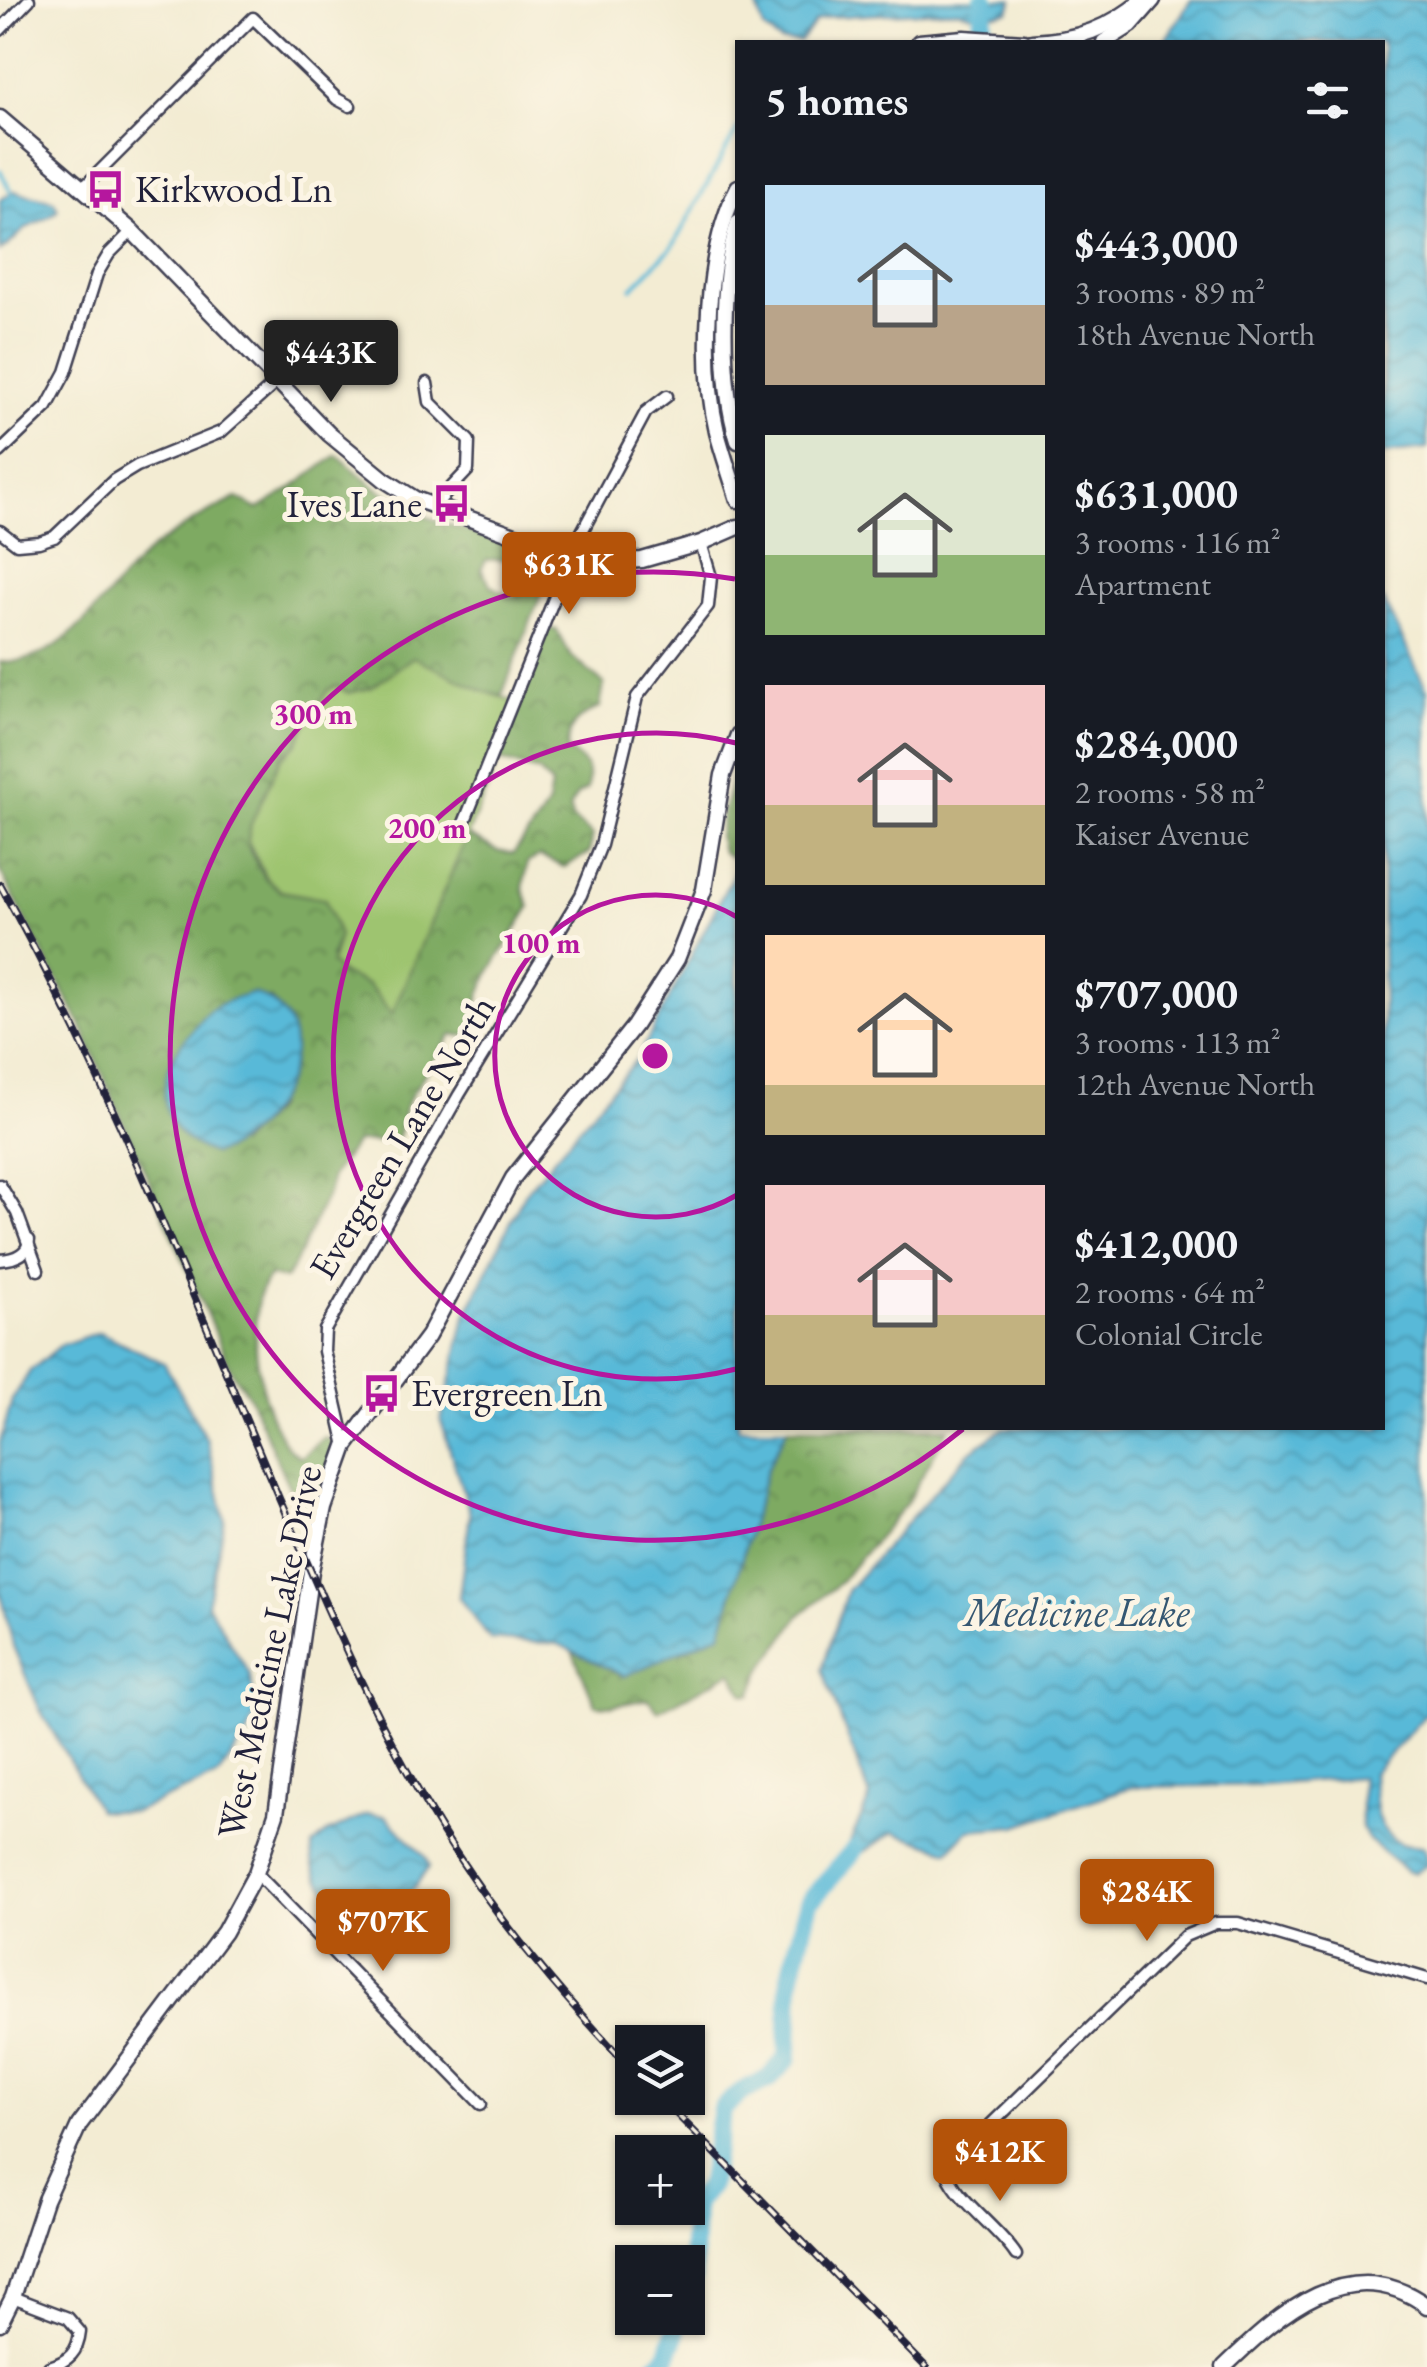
<!DOCTYPE html>
<meta charset="utf-8">
<style>
:root{--surface:#171b24;--page:#20242c;--text:#f1f3f6;--muted:#9ea1a6;--accent:#b45309}
body{margin:0;font-family:"EB Garamond",serif;background:var(--page);color:var(--text);height:100vh;display:flex;flex-direction:column;font-size:38px;white-space:nowrap}
*{box-sizing:border-box;margin:0}
p{font-size:32px;color:var(--muted)}
.icon{flex:none;width:55px;height:55px;fill:none;stroke:currentColor;stroke-width:2;stroke-linecap:round;stroke-linejoin:round}
.map{position:relative;flex:1;overflow:hidden}
.details{position:absolute;left:735px;top:40px;width:650px;height:1390px;display:flex;flex-direction:column;background:var(--surface);border-radius:0px;box-shadow:0 2px 8px #0004}
.details>*{flex:none}
.fabs{position:absolute;left:615px;top:2025px;display:grid;gap:20px}
.fabs a{display:grid;place-items:center;width:90px;height:90px;border-radius:0px;background:var(--surface);box-shadow:0 2px 8px #0004;font-size:50px}
.price{position:absolute;translate:-50% -85px;padding:0 22px;border-radius:10px;background:var(--accent);color:#fff;font-size:32px;line-height:65px;filter:drop-shadow(0 2px 5px #0008)}
.price::after{content:'';position:absolute;left:50%;top:60px;width:30px;height:22px;margin-left:-15px;background:inherit;clip-path:polygon(0 0,100% 0,50% 100%)}
.price.current{background:#222;color:#fff}
ul{padding:0;list-style:none}
li{display:flex;align-items:center;gap:30px;height:250px;padding:0 30px}
li span{display:grid;place-items:center;flex:none;width:280px;height:200px;border-radius:0px;color:#555}
li>.icon{margin-inline-start:auto}
span .icon{width:120px;height:120px;fill:#fffc;stroke-width:1}
li b{font-size:42px}
h2{display:flex;justify-content:space-between;align-items:center;height:120px;padding:0 30px;font-size:42px}
.map>svg:first-child{display:block}
.forest{fill:url(#forest-crowns);stroke:#50664e;stroke-width:2.5;fill-rule:evenodd}
.green{fill:#9ec46f;stroke:#607355;stroke-width:2.5}
.water{fill:url(#water-waves);stroke:#3e6e8a;stroke-width:2.5}
.lines{fill:none;stroke-linecap:round;stroke-linejoin:round}
.stream{stroke:#59b9d8;stroke-width:4}
.river{stroke:#59b9d8;stroke-width:20}
.street-casing{stroke:#414052;stroke-width:15}
.secondary-casing{stroke:#414052;stroke-width:19}
.street{stroke:#fff;stroke-width:10}
.secondary{stroke:#fff;stroke-width:14}
.rail-casing{stroke:#22223b;stroke-width:8}
.rail{stroke:#fcf5e5;stroke-width:4;stroke-dasharray:11;stroke-linecap:butt}
.ring{fill:none;stroke:#b5179e;stroke-width:5}
.labels{text-anchor:middle;stroke-width:10;stroke-linejoin:round;paint-order:stroke}
.poi-label{font-size:38px;fill:#22223b;stroke:#fcf5e5;text-anchor:start}
.street-label{font-size:38px;fill:#22223b;stroke:#fcf5e5}
.water-label{font-size:40px;font-style:italic;fill:#355772;stroke:#fcf5e5}
.centre{fill:#b5179e;stroke:#fcf5e5;stroke-width:5}
.ring-label{font-size:30px;text-anchor:middle;font-weight:bold;fill:#b5179e;stroke:#fcf5e5;stroke-width:10;stroke-linejoin:round;paint-order:stroke}
</style>
<div class="map">
<svg width="1427" height="2367" viewBox="0 0 1427 2367">
<defs>
<pattern id="forest-crowns" width="20" height="18" patternUnits="userSpaceOnUse" patternTransform="scale(2.5)"><rect width="20" height="18" fill="#7eaa62"/><path d="M2 6a3 3 0 1 1 6 0M12 15a3 3 0 1 1 6 0" fill="none" stroke="#678a52"/></pattern>
<pattern id="water-waves" width="16" height="10" patternUnits="userSpaceOnUse" patternTransform="scale(2.5)"><rect width="16" height="10" fill="#59b9d8"/><path d="M0 5q4-4 8 0t8 0" fill="none" stroke="#4996b0"/></pattern>
</defs>
<rect width="100%" height="100%" fill="#fcf5e5"/>
<filter id="ink" filterUnits="userSpaceOnUse"><feTurbulence type="fractalNoise" baseFrequency=".01" numOctaves="2"/><feDisplacementMap in="SourceGraphic" scale="20" xChannelSelector="R" yChannelSelector="G"/><feConvolveMatrix kernelMatrix="1 2 1 2 8 2 1 2 1" color-interpolation-filters="sRGB"/></filter>
<filter id="wash" filterUnits="userSpaceOnUse"><feTurbulence type="fractalNoise" baseFrequency=".0048" numOctaves="4" result="noise"/><feDisplacementMap in="SourceGraphic" scale="40" xChannelSelector="R" yChannelSelector="G"/><feGaussianBlur stdDeviation="2.25" result="paint"/><feColorMatrix in="noise" values="0 0 0 0 0 0 0 0 0 0 0 0 0 0 0 0 0 1.4 0 .05"/><feComposite in="paint" operator="in"/></filter>
<g filter="url(#wash)">
<rect width="100%" height="100%" fill="#f3ecd3"/>
<g class="forest">
<path d="M 337,455 L 370,483 L 415,513 L 515,547 L 513,559 L 486,560 L 481,569 L 491,585 L 509,597 L 521,594 L 534,570 L 541,568 L 549,574 L 502,695 L 483,691 L 413,658 L 371,688 L 348,693 L 311,714 L 297,744 L 281,758 L 251,825 L 248,841 L 250,851 L 265,878 L 281,891 L 325,899 L 339,935 L 331,957 L 342,974 L 368,985 L 391,1013 L 465,834 L 497,851 L 513,854 L 538,821 L 548,804 L 551,784 L 539,772 L 499,760 L 499,750 L 547,628 L 557,630 L 571,656 L 604,684 L 600,707 C 577,718 568,724 567,750 C 585,762 591,767 587,789 L 577,795 L 570,806 L 572,819 L 593,835 L 589,853 L 564,867 L 540,856 L 527,863 L 523,889 L 530,907 L 490,971 L 480,995 L 470,1036 L 452,1035 C 441,1050 409,1095 404,1110 C 400,1121 402,1130 396,1141 L 356,1142 L 331,1177 L 329,1191 L 292,1269 L 285,1279 L 270,1276 C 239,1305 261,1440 301,1457 L 324,1437 L 332,1441 C 335,1464 322,1504 300,1513 L 250,1398 L 232,1372 L 82,1027 L 0,871 L 0,662 C 72,665 108,582 157,545 C 181,527 210,511 237,498 L 258,509 L 291,489 ZM 270,999 L 281,1012 L 290,1029 L 275,1109 L 240,1144 Z"/>
<path d="M 737,764 L 737,858 L 734,859 L 722,852 L 719,836 L 723,810 Z"/>
<path d="M 787,1428 L 949,1428 L 906,1504 L 839,1583 L 800,1615 L 761,1671 L 751,1695 L 744,1694 L 732,1672 L 658,1711 L 648,1699 L 612,1706 L 596,1705 L 572,1651 L 624,1676 L 767,1469 Z"/>
</g>
<path class="green" d="M 413,657 L 483,691 L 518,702 L 499,750 L 499,760 L 392,1014 L 368,985 L 342,974 L 331,964 L 339,935 L 325,899 L 281,891 L 266,878 L 248,841 L 251,824 L 281,758 L 297,744 L 311,714 L 329,689 L 337,686 L 348,693 L 371,688 Z"/>
<g class="water">
<path d="M 755,0 L 1013,0 L 1009,11 C 990,16 977,17 958,10 L 830,17 L 816,21 L 800,42 L 780,42 L 764,29 Z"/>
<path d="M 1191,0 L 1427,0 L 1427,449 L 1383,454 L 1382,42 L 1164,42 Z"/>
<path d="M 14,191 L 54,201 L 58,209 C 49,219 38,221 27,228 C 17,235 12,244 0,251 L 0,200 Z"/>
<path d="M 1383,599 L 1427,690 L 1427,1713 L 1373,1773 C 1375,1800 1372,1830 1401,1844 C 1408,1847 1416,1845 1424,1848 L 1427,1865 L 1415,1873 L 1408,1872 L 1368,1840 L 1361,1827 L 1361,1777 L 1264,1785 L 1131,1787 L 1016,1826 L 969,1830 L 949,1851 L 894,1832 L 838,1869 L 870,1797 L 822,1669 L 847,1591 L 968,1453 L 1004,1428 L 1382,1428 Z"/>
<path d="M 737,867 L 738,1428 L 787,1428 L 767,1469 L 721,1633 L 624,1676 L 558,1644 L 490,1639 L 459,1598 L 470,1514 L 441,1421 L 465,1317 L 524,1194 L 639,1056 Z"/>
<path d="M 253,993 C 336,1023 278,1135 213,1154 C 150,1131 154,1071 194,1028 C 200,1021 207,1010 216,1006 C 227,1000 241,997 253,993 Z"/>
<path d="M 99,1332 L 164,1363 L 207,1440 L 225,1520 L 207,1604 L 249,1673 L 257,1709 L 248,1734 L 217,1777 L 134,1812 L 98,1810 L 40,1710 L 13,1646 L 0,1589 L 0,1443 L 12,1400 L 30,1371 L 61,1345 Z"/>
<path d="M 368,1814 L 386,1816 L 425,1857 L 429,1867 L 414,1888 L 370,1918 C 337,1905 310,1884 312,1846 L 327,1833 Z"/>
</g>
<g class="lines">
<g class="stream">
<path d="M 0,170 L 11,192"/>
<path d="M 632,288 L 673,246 L 738,128"/>
</g>
<g class="river">
<path d="M 981,42 L 984,0"/>
<path d="M 688,2293 L 692,2277 L 694,2203 L 709,2185 L 722,2109 L 741,2092 L 769,2078 L 788,2058 L 790,1979 L 809,1902 L 855,1849"/>
<path d="M 654,2367 L 668,2356 L 680,2318"/>
</g>
</g>
</g>
<g filter="url(#ink)">
<g class="lines">
<defs>
<g id="street">
<path d="M 0,30 L 29,0"/>
<path d="M 84,187 L 253,18 L 337,99 L 350,106"/>
<path d="M 427,383 L 430,402 L 469,441 L 468,470 L 434,506"/>
<path d="M 0,452 L 47,407 L 66,372 L 97,274 L 109,254 L 132,231"/>
<path d="M 0,531 L 17,544 L 39,542 L 54,537 L 114,480 L 137,466 L 221,432 L 279,380"/>
<path d="M 462,828 L 578,539 L 646,412 L 667,396"/>
<path d="M 0,1185 L 17,1213 L 38,1270"/>
<path d="M 0,1260 C 14,1259 28,1255 29,1240"/>
<path d="M 346,1446 L 324,1351 L 325,1330 L 459,1095 L 581,895 L 601,845 L 637,697 L 708,606 L 711,577 L 701,543"/>
<path d="M 256,1873 L 481,2104"/>
<path d="M 1016,2255 C 1000,2229 950,2195 946,2168 L 1185,1936 L 1216,1923 L 1238,1923 L 1427,1979"/>
<path d="M 13,2297 L 68,2318 L 80,2332 C 78,2352 69,2361 49,2367"/>
</g>
<g id="secondary">
<path d="M 919,42 L 964,38 L 1024,42"/>
<path d="M 1032,42 C 1078,40 1108,29 1143,0"/>
<path d="M 1104,42 L 1131,25 L 1153,0"/>
<path d="M 0,118 L 132,231 L 329,434 L 385,480 L 415,499 L 573,556 L 610,562 L 642,560 L 701,543 L 738,527"/>
<path d="M 738,187 C 705,250 701,364 717,432 C 723,455 731,477 738,500"/>
<path d="M 738,223 C 720,280 720,384 738,441"/>
<path d="M 0,2323 L 13,2297 L 45,2200 L 79,2125 L 224,1932 L 256,1873 L 276,1814 L 311,1571 L 324,1508 L 346,1446 L 428,1336 L 513,1178 L 634,1026 L 677,959 L 704,890 L 723,775 L 738,735"/>
<path d="M 1224,2367 C 1279,2314 1350,2249 1427,2306"/>
</g>
</defs>
<use href="#street" class="street-casing"/>
<use href="#secondary" class="secondary-casing"/>
<use href="#street" class="street"/>
<use href="#secondary" class="secondary"/>
<defs>
<g id="rail">
<path d="M 0,885 C 109,1080 190,1290 278,1496 C 331,1618 383,1741 456,1853 C 507,1931 567,2002 632,2069"/>
<path d="M 661,2098 L 926,2367"/>
</g>
</defs>
<use href="#rail" class="rail-casing"/>
<use href="#rail" class="rail"/>
</g>
</g>
<g class="ring">
<path d="M737 1195A161 161 0 1 1 737 917"/>
<path d="M736 1369A323 323 0 1 1 736 743"/>
<path d="M963 1429A484 484 0 1 1 735 579"/>
</g>
<defs>
<symbol id="bus-bare" viewBox="-9 -9 18 18"><path d="M-5-6H5V4H4V6H2V4H-2V6H-4V4H-5ZM-3.5-4V0h7V-4ZM-3.5 1.2v1.5H-2V1.2ZM2 1.2v1.5H3.5V1.2Z" fill="#b5179e" stroke="#fcf5e5" stroke-width="2.5" paint-order="stroke"/></symbol>
</defs>
<g fill-rule="evenodd">
<use href="#bus-bare" x="78" y="162" width="55" height="55"/>
<use href="#bus-bare" x="424" y="476" width="55" height="55"/>
<use href="#bus-bare" x="354" y="1366" width="55" height="55"/>
</g>
<g class="labels">
<g class="poi-label">
<text x="135" y="202">Kirkwood Ln</text>
<text x="422" y="517" text-anchor="end">Ives Lane</text>
<text x="411" y="1406">Evergreen Ln</text>
</g>
<g class="street-label">
<text transform="translate(402 1137) rotate(-59)" y="13">Evergreen Lane North</text>
<text transform="translate(269 1652) rotate(-78)" y="13">West Medicine Lake Drive</text>
</g>
<g class="water-label">
<text x="1077" y="1626">Medicine Lake</text>
</g>
</g>
<circle cx="655" cy="1056" r="15" class="centre"/>
<g class="ring-label">
<text x="313" y="724">300 m</text>
<text x="427" y="838">200 m</text>
<text x="541" y="953">100 m</text>
</g>
</svg>
<div class="fabs">
<a><svg class="icon" aria-label="layers" viewBox="0 0 24 24"><path d="M12 4l9 5-9 5-9-5zM3 14l9 5 9-5"/></svg></a>
<a>+</a>
<a>−</a>
</div>
<b class="price current" style="left:331px;top:405px">$443K</b>
<b class="price" style="left:569px;top:617px">$631K</b>
<b class="price" style="left:1147px;top:1944px">$284K</b>
<b class="price" style="left:383px;top:1974px">$707K</b>
<b class="price" style="left:1000px;top:2204px">$412K</b>
<section class="details">
<h2>5 homes<svg class="icon" aria-label="filters" viewBox="0 0 24 24"><path d="M4 7h16M4 17h16"/><circle cx="9" cy="7" r="2"/><circle cx="15" cy="17" r="2"/></svg></h2>
<ul>
<li><span style="background:linear-gradient(#bfe0f5 60%,#b9a48a 0)"><svg class="icon" aria-label="home" viewBox="0 0 24 24"><path d="M3 11l9-7 9 7M6 9v11h12V9"/></svg></span><div><b>$443,000</b><p>3 rooms · 89 m²</p><p>18th Avenue North</p></div></li>
<li><span style="background:linear-gradient(#dfe7d0 60%,#8fb573 0)"><svg class="icon" aria-label="home" viewBox="0 0 24 24"><path d="M3 11l9-7 9 7M6 9v11h12V9"/></svg></span><div><b>$631,000</b><p>3 rooms · 116 m²</p><p>Apartment</p></div></li>
<li><span style="background:linear-gradient(#f6c9c9 60%,#c2b280 0)"><svg class="icon" aria-label="home" viewBox="0 0 24 24"><path d="M3 11l9-7 9 7M6 9v11h12V9"/></svg></span><div><b>$284,000</b><p>2 rooms · 58 m²</p><p>Kaiser Avenue</p></div></li>
<li><span style="background:linear-gradient(#ffd9b3 75%,#c2b280 0)"><svg class="icon" aria-label="home" viewBox="0 0 24 24"><path d="M3 11l9-7 9 7M6 9v11h12V9"/></svg></span><div><b>$707,000</b><p>3 rooms · 113 m²</p><p>12th Avenue North</p></div></li>
<li><span style="background:linear-gradient(#f6c9c9 65%,#c2b280 0)"><svg class="icon" aria-label="home" viewBox="0 0 24 24"><path d="M3 11l9-7 9 7M6 9v11h12V9"/></svg></span><div><b>$412,000</b><p>2 rooms · 64 m²</p><p>Colonial Circle</p></div></li>
</ul>
</section>
</div>
